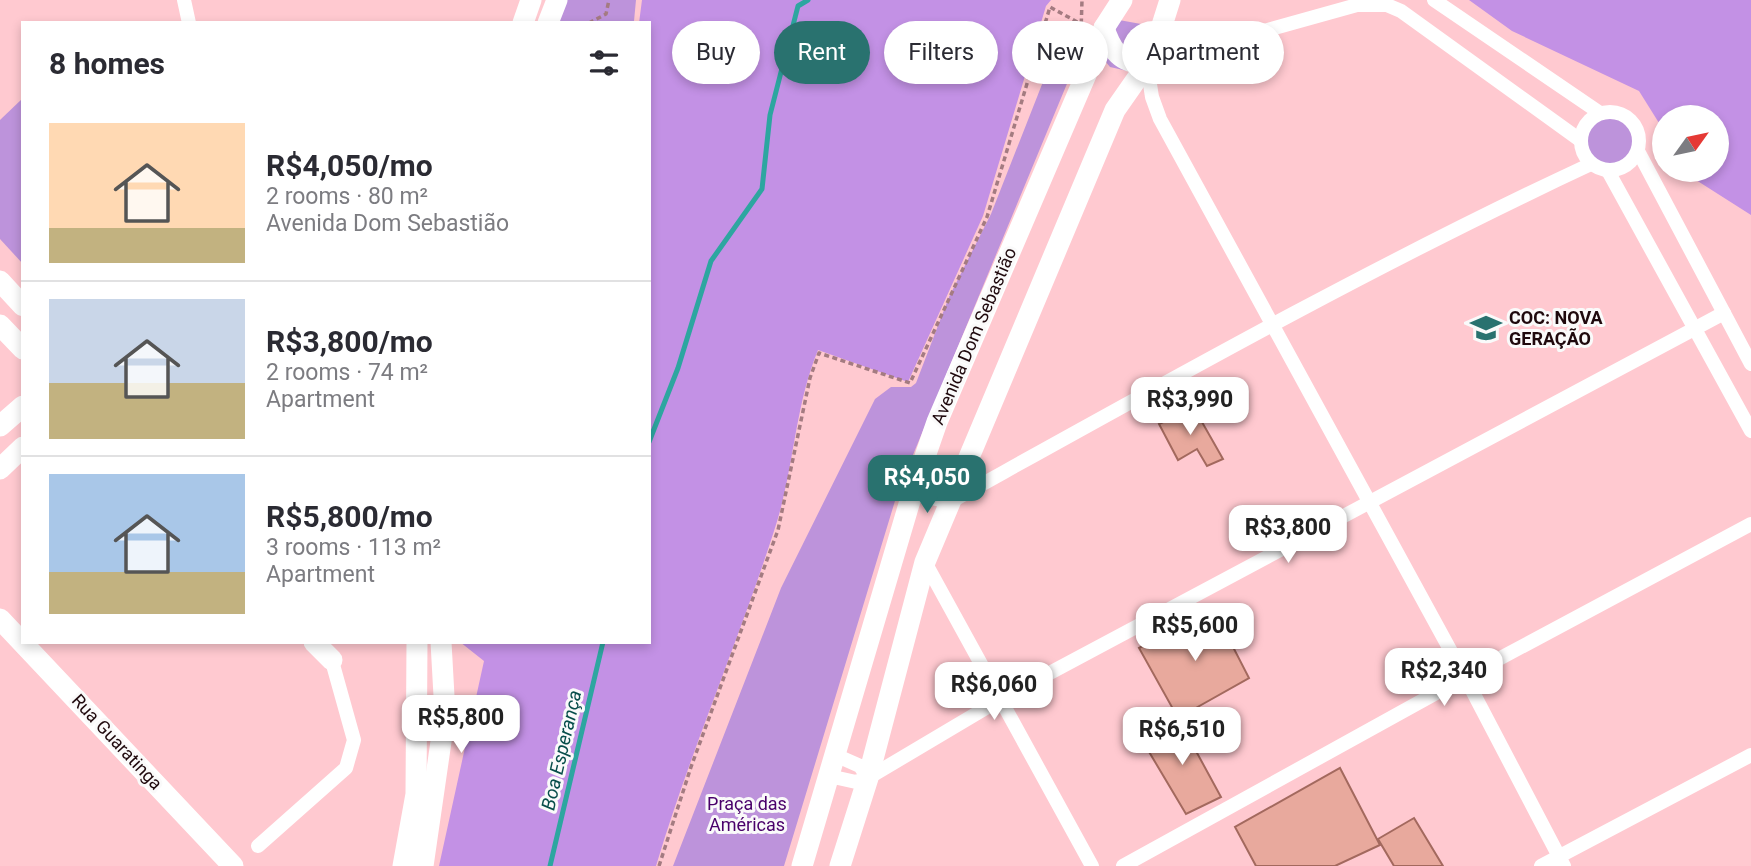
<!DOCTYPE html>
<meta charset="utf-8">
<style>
:root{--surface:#fff;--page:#f7f7f7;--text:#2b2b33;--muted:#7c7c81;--line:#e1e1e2;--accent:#29726f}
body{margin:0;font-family:Roboto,sans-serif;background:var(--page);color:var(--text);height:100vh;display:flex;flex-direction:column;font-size:26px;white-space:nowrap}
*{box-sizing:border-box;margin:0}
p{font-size:23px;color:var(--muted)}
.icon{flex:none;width:38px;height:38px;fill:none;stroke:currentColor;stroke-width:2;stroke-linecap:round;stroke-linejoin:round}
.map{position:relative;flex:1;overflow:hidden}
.side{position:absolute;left:21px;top:21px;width:630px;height:623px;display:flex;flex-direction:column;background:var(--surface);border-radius:0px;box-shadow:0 4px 10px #0003}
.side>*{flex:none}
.hud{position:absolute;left:672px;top:21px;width:665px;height:63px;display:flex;gap:14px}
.needle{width:46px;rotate:57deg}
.buttons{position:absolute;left:1652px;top:105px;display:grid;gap:14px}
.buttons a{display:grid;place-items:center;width:77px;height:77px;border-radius:50%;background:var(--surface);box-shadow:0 4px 10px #0003;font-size:35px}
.price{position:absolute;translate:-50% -60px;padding:0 16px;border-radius:14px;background:#fff;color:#222;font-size:23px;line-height:46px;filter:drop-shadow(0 2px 4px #0008)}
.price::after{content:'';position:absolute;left:50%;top:42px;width:21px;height:16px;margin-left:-10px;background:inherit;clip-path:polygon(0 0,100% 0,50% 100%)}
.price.current{background:var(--accent);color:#fff}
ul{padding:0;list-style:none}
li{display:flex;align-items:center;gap:21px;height:175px;padding:0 28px}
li+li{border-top:2px solid var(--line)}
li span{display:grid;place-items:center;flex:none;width:196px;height:140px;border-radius:0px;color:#555}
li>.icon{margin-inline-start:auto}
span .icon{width:84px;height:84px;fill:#fffc;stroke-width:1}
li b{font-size:30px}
h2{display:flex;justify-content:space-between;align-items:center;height:84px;padding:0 28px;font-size:30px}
.tag{padding:0 24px;border-radius:32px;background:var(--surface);box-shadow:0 4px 10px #0003;font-size:24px;line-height:63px}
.tag.current{background:var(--accent);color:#fff}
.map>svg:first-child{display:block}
.green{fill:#bd93db}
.forest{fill:#c391e5}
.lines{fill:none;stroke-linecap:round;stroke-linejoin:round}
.stream{stroke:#2da6a0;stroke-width:5}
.building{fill:#e8a99d;stroke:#a3695e;stroke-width:2}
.path{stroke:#a47b81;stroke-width:3.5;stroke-dasharray:5 3.5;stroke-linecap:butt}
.street{stroke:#fff;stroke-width:14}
.secondary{stroke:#fff;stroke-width:21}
.labels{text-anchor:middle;stroke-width:6;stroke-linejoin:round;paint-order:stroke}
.poi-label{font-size:18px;font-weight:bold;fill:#1f090d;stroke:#fafafa;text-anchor:start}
.street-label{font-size:18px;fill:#1f090d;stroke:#fafafa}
.park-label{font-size:18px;fill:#49006a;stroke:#fafafa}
.water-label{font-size:19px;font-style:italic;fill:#084e4b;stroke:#fafafa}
</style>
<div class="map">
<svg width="1751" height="866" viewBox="0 0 1751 866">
<rect width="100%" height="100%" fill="#ffc9d0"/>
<g class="green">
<path d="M 562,0 L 636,0 L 634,21 L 555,23 Z"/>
<path d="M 1119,20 L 1141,24 L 1152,44 L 1132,72 L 1110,67 L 1101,56 Z"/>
<path d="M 1078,33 L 1076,62 L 898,491 L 784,866 L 673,866 L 781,588 L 875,399 L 891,387 L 911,387 L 916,383 L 949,297 L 991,214 L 1050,64 Z"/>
<path d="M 23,98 L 23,264 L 0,239 L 0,120 Z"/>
<circle cx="1610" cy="141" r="23"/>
</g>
<g class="forest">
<path d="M 642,0 L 1051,0 L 1046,6 L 983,216 L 908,382 L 818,350 C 794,408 794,472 774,531 C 738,643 690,752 656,866 L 439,866 L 484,661 L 460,642 L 649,642 L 649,23 L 639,23 Z"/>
<path d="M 1469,0 L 1751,0 L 1751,215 L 1696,180 L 1689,170 L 1717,170 L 1717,117 L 1664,117 L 1664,131 L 1639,91 L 1512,31 Z"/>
</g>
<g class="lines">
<g class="stream">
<path d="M 649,442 L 678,368 L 711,261 L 762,189 L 770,115 L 798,6 L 808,0"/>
<path d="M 550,866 L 603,642"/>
</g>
</g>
<g class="building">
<path d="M 1194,408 L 1223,459 L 1207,466 L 1197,449 L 1178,460 L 1159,424 Z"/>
<path d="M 1213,608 L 1249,678 L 1178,718 L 1139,648 Z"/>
<path d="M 1178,718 L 1221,797 L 1186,814 L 1142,740 Z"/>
<path d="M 1340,768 L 1380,845 L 1335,866 L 1256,866 L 1235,827 Z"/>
<path d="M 1414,818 L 1443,866 L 1394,866 L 1378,839 Z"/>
</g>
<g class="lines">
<g class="path">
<path d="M 589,23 L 606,14 L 609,0"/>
<path d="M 1081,32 L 1082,0"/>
<path d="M 659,866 L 691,767 L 778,530 L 810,378 L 819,353 L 910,383 L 987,217 L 1050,7 L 1081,24"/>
</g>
<g class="street">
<path d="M 184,0 L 189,23"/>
<path d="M 1434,0 L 1600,113"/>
<path d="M 1152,57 L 1199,49 L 1357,5 L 1387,5 L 1401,11 L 1580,140"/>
<path d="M 1147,65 L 1152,97 L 1160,119 L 1465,677 L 1564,866"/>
<circle cx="1610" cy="141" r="29"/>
<path d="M 1638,151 L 1751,364"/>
<path d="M 1608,171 L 1751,431"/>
<path d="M 912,494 L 950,502 C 1161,385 1372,266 1591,164"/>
<path d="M 925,562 L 1092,866"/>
<path d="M 835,755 L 860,766 L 868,778"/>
<path d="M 829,776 L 856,782 L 868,778 L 1001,699 L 1724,313"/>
<path d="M 258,846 L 346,768 L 354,740 L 330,654"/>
<path d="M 1123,866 L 1465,677 L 1751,524"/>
<path d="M 1541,866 L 1751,755"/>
</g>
<g class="secondary">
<path d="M 523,23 L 531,0"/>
<path d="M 548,23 L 557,0"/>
<path d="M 1104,28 C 1110,46 1118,62 1140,63 L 1151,58"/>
<path d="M 0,281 L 23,306"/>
<path d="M 0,325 L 23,349"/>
<path d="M 0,426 L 23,406"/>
<path d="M 0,469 L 23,447"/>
<path d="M 0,619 L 233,866"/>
<path d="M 314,642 L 332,660"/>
<path d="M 403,866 L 416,794 L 417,642"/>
<path d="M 423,866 L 445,714 L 441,642"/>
<path d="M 802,866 L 912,494 L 937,422 L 1094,56 L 1104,28 L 1122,0"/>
<path d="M 840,866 L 868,778 L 925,562 L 1115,110 L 1152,57 L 1170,0"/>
</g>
</g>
<defs>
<symbol id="school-bare" viewBox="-9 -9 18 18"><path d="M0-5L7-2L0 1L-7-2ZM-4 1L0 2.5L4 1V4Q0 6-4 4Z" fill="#29726f" stroke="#fafafa" stroke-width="2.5" paint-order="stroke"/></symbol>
</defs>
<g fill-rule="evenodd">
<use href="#school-bare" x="1464" y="306" width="44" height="44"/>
</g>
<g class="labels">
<g class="poi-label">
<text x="1509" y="324">COC: NOVA<tspan x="1509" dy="21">GERAÇÃO</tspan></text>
</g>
<g class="street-label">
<text transform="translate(974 336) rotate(-67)" y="6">Avenida Dom Sebastião</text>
<text transform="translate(117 742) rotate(47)" y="6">Rua Guaratinga</text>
</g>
<g class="park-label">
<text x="747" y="810">Praça das<tspan x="747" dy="21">Américas</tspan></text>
</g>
<g class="water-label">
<text transform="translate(561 750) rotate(-77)" y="7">Boa Esperança</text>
</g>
</g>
</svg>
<div class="buttons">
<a><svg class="needle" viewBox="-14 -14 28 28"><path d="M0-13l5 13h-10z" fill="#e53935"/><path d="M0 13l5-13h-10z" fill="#7c7c81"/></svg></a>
</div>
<b class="price" style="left:1190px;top:437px">R$3,990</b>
<b class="price current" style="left:927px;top:515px">R$4,050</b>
<b class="price" style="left:1288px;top:565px">R$3,800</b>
<b class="price" style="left:1195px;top:663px">R$5,600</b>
<b class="price" style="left:1444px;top:708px">R$2,340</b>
<b class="price" style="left:994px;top:722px">R$6,060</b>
<b class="price" style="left:461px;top:755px">R$5,800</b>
<b class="price" style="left:1182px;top:767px">R$6,510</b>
<div class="hud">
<a class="tag">Buy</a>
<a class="tag current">Rent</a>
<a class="tag">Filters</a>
<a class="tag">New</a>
<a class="tag">Apartment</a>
</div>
<section class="side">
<h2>8 homes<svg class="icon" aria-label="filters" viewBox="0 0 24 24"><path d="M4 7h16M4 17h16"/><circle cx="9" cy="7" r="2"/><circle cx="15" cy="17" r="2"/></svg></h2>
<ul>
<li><span style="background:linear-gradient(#ffd9b3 75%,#c2b280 0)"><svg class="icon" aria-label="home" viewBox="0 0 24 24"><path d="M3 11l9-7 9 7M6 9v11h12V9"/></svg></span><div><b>R$4,050/mo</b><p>2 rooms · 80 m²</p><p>Avenida Dom Sebastião</p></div></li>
<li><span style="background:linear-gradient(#c9d6e8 60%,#c2b280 0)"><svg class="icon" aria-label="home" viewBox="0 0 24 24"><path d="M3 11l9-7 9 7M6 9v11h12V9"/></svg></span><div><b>R$3,800/mo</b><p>2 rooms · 74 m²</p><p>Apartment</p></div></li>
<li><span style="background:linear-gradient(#a9c7e8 70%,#c2b280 0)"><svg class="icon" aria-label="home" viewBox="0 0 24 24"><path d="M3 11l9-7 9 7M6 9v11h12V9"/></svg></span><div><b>R$5,800/mo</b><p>3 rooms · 113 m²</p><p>Apartment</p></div></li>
</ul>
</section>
</div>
